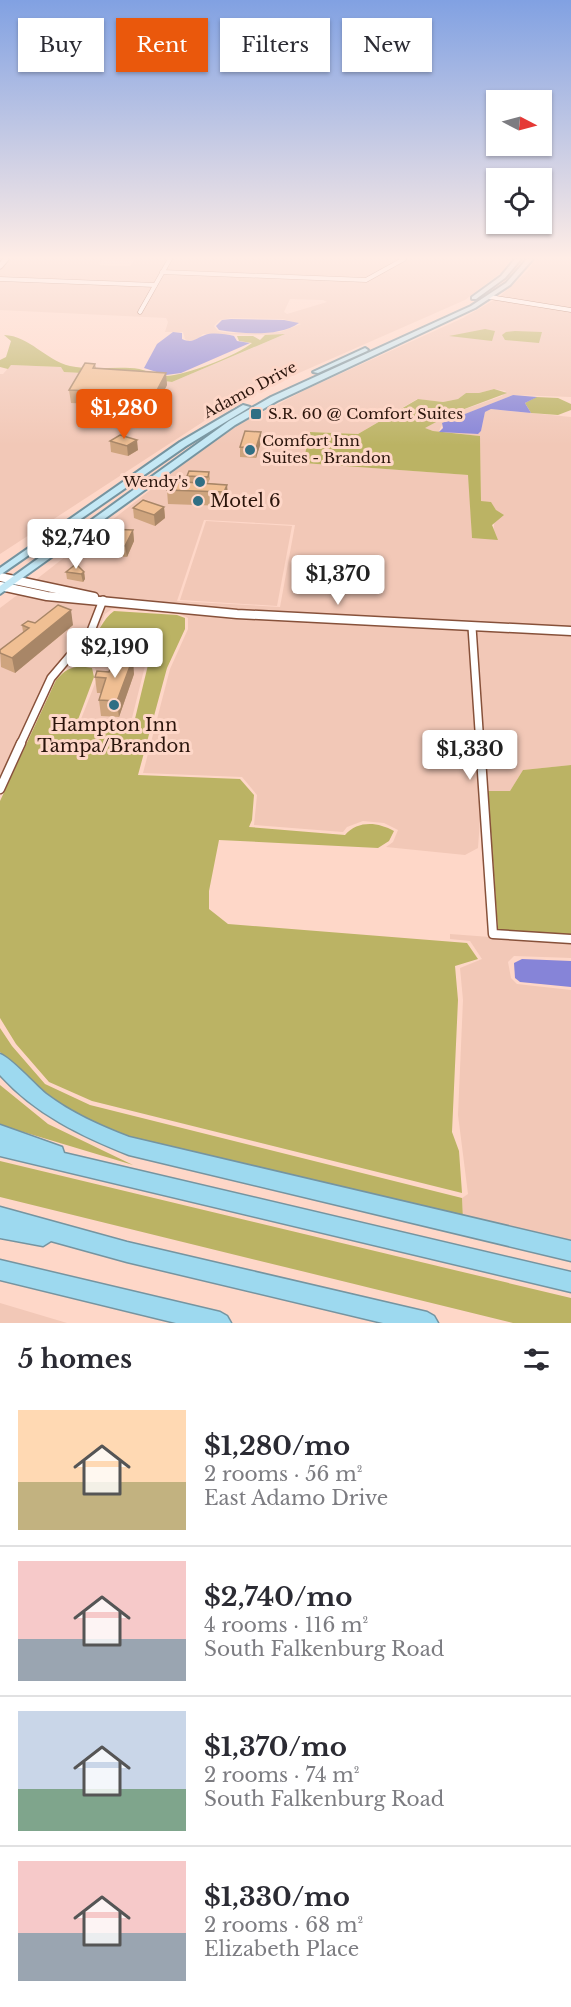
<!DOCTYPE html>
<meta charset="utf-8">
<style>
:root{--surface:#fff;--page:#f2f2f3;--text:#2b2b33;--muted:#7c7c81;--line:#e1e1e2;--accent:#ea580c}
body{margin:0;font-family:"Libre Baskerville",serif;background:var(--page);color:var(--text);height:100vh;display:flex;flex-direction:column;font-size:22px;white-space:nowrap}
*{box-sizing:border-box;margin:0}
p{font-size:20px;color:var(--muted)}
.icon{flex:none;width:33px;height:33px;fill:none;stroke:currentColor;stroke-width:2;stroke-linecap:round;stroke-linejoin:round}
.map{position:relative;height:1323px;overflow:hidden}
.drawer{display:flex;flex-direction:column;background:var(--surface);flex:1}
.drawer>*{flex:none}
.banner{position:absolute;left:18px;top:18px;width:536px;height:54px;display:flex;gap:12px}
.needle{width:39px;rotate:96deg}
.fabs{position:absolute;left:486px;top:90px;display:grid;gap:12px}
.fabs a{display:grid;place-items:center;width:66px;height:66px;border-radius:0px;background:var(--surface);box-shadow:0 2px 4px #0004;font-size:30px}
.price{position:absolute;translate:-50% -51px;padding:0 14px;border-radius:6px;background:#fff;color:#222;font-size:20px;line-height:39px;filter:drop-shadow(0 2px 3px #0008)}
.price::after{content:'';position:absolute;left:50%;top:36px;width:18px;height:14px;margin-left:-9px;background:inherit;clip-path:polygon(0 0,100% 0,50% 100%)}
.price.active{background:var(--accent);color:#fff}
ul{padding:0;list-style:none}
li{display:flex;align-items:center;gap:18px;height:150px;padding:0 18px}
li+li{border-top:2px solid var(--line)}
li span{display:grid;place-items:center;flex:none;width:168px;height:120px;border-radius:0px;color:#555}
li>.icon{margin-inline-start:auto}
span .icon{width:72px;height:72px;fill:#fffc;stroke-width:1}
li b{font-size:26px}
h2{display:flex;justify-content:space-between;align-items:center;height:72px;padding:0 18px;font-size:26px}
.pill{padding:0 21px;border-radius:0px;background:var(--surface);box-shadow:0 2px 4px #0004;font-size:21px;line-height:54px}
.pill.active{background:var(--accent);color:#fff}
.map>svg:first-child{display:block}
.built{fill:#f2c8b7;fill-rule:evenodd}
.green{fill:#bbb364}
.water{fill:#8684d8}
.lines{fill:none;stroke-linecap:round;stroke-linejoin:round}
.minor-far2-casing{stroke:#87513a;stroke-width:5}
.minor-far1-casing{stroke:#87513a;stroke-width:10}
.minor-casing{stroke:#87513a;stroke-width:11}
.tertiary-far1-casing{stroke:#87513a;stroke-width:7}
.tertiary-casing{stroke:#87513a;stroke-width:11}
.primary-casing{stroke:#7594a0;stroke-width:4}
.motorway-casing{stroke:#7594a0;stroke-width:3}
.minor-far2{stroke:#fff;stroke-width:4}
.minor-far1{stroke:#fff;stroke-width:7}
.minor{stroke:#fff;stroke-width:8}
.tertiary-far1{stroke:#fff;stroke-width:5}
.tertiary{stroke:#fff;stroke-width:8}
.primary{fill:#c4e8f5;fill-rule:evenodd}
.motorway{fill:#9dd9ef;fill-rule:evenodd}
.wall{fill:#cea47e}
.shaded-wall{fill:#a88667}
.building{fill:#f0bf93;stroke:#a88667;stroke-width:1.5}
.poi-dot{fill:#306f84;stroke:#fed7c8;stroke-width:2}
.labels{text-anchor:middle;stroke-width:6;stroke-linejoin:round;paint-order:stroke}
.far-street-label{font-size:15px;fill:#2b150c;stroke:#fed7c8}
.far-poi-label{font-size:15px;fill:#2b150c;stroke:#fed7c8;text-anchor:start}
.poi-label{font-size:18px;fill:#2b150c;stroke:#fed7c8;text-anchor:start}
</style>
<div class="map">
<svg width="571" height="1323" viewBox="0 0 571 1323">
<rect width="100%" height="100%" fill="#fed7c8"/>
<g class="built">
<path d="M 8,259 L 103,259 L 99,265 L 130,266 L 135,259 L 168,259 L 153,284 L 0,279 L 0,268 Z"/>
<path d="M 172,259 L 401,259 L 369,279 L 165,272 Z"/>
<path d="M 406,259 L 510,259 L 502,272 L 465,300 L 235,401 L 0,554 L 0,374 L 3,374 L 11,365 L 62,367 L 64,372 L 118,375 L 172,382 L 283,335 L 203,334 L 196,340 L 188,341 L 185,339 L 183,332 L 165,332 L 168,322 L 166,318 L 0,310 L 0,280 L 153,285 L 137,312 L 141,313 L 164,273 L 368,280 ZM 290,299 L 323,300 L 327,302 L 287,314 L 284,312 ZM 231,318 L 283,319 L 301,324 L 280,332 L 230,333 L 218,331 L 214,326 L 220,320 Z"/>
<path d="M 536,259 L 571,259 L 571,309 L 498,298 L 527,272 Z"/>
<path d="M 496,299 L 540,308 L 571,310 L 571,397 L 513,395 L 443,423 L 439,431 L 478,434 L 481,431 L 485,412 L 491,409 L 571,417 L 571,629 L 227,610 L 104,598 L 33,582 L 195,455 L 238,425 L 307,389 L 463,318 ZM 494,389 L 506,391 L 502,396 L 451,414 L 424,428 L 433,431 L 480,436 L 481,501 L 490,503 L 496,510 L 493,533 L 472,538 L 469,475 L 303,463 L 310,432 L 358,434 L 417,399 L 443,402 L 458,399 L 466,393 L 479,393 ZM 204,520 L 295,525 L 280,607 L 177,601 Z"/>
<path d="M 206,521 L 292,526 L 277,606 L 180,600 Z"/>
<path d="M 20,593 L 99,602 L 87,631 L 47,677 L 0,779 L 0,608 Z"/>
<path d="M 106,603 L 469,629 L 480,819 L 478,848 L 465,855 L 386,847 L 393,842 L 398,830 L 384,823 L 363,821 L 347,827 L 343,832 L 254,825 L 257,795 L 242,777 L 143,773 L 170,669 L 188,629 L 188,618 L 178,613 L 135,609 L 112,609 L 105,614 L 100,627 L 84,647 L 88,657 L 104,663 L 145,666 L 130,726 L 123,729 L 85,726 L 79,724 L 98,676 L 95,668 L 76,664 L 64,667 L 94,632 Z"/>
<path d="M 476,629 L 571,633 L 571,765 L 523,770 L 510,791 L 488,791 Z"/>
<path d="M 450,934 L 571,943 L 571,958 L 514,956 L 508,962 L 511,978 L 517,984 L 571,990 L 571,1245 L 463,1219 L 462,1198 L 468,1194 L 458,1115 L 463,1000 L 460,968 L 482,959 L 470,941 L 450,939 Z"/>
<path d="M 0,1303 L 67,1323 L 0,1323 Z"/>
</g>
<g class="green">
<path d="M 485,329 L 495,331 L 492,341 L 449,336 Z"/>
<path d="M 515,331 L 542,332 L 539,343 L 505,340 L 502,335 L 506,332 Z"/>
<path d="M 285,334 L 172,382 L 118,375 L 64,372 L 61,367 L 11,365 L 8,369 L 0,367 L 0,360 L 6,357 L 11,341 L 4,335 C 30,336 45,360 70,366 C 88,370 111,367 130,368 C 143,368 153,375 166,376 C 184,376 238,355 252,343 L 239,341 L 237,336 L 253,336 L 260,340 L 265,335 Z"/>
<path d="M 494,389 L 507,393 L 451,414 L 425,428 L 433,431 L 480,436 L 481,501 L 491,502 L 496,510 L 504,515 L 492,525 L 498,540 L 472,538 L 468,475 L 303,463 L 310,432 L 358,434 L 418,399 L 443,402 L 458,399 L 466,393 L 479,393 Z"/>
<path d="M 536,397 L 558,398 L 571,404 L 571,410 L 558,415 L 531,413 L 525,403 Z"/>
<path d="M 114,611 L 177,615 L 185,618 L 185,629 L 167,668 L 138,775 L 240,779 L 254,795 L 252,820 L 249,827 L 345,835 C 358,820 378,822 394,831 L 389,841 L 378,848 L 219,840 L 209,891 L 209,909 L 228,924 L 467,943 L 478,959 L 455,966 L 458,1000 L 452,1132 L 459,1151 L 462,1193 L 92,1101 L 49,1082 L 16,1044 L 0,1018 L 0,801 L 56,680 C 68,667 74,665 92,668 L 94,677 L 76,725 C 91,732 117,734 133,727 L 148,665 L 105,661 L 91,656 L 88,648 C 96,637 103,618 114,611 Z"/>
<path d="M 571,765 L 571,935 L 498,930 L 488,791 L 510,791 L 523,770 Z"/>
<path d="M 0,1028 L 12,1046 L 45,1084 L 90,1105 L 462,1198 L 463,1219 L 120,1136 L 48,1099 L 0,1052 Z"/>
<path d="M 0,1085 L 48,1124 L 133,1165 L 0,1125 Z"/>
<path d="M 0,1161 L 571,1298 L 571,1323 L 513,1323 L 0,1197 Z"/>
</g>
<g class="water">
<path d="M 231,319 L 284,320 L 299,323 C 279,337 243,334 219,330 L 216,326 L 222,320 Z"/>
<path d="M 173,332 L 182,333 L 182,339 C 193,344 196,338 205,335 C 212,332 226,334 234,336 L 237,341 L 250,343 L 181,373 L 166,375 L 144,368 L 157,344 Z"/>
<path d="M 513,395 L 537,397 L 525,403 L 531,413 L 491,409 L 485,412 L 481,431 L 478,434 L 439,432 L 443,428 L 442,423 Z"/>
<path d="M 522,959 L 571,961 L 571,987 L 520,982 L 515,978 L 514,963 Z"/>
</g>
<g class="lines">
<defs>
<g id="minor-far2">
<path d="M 162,272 L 366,280 L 404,259"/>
<path d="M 0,279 L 155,285"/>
<path d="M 490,297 L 571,310"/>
<path d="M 140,312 L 170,259"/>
</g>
<g id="minor-far1">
<path d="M 472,627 L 480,745"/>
<path d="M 20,745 L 51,678 L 91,631 L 103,600"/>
</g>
<g id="minor">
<path d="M 480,743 L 493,934 L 571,939"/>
<path d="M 0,789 L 21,743"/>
</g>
<path id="tertiary-far1" d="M 0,266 L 6,259"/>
<g id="tertiary">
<path d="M 0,577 L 94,597"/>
<path d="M 0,586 L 47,596 L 237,614 L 571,631"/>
</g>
<g id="primary">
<path d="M 515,259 L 521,259 L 505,278 L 476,299 L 472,299 L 472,297 L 501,276 Z"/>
<path d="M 527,259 L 533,259 L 510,285 L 475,308 L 277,401 L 235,425 L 0,594 L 0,586 L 229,421 L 271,397 L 471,306 L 506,283 Z"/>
<path d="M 365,348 L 368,350 L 367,351 L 318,373 L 313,372 Z"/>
<path d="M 243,405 L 250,407 L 186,446 L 0,575 L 0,568 L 180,442 Z"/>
</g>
<g id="motorway">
<path d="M 0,1054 C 11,1058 34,1084 46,1094 C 71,1113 100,1126 129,1137 L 571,1241 L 571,1261 L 129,1155 C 81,1136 35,1114 0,1075 Z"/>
<path d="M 0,1125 L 62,1147 L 64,1153 L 571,1272 L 571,1292 L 0,1156 Z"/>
<path d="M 0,1207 L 127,1242 L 427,1312 L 434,1316 L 438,1323 L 383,1323 L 127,1262 L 51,1241 L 43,1246 L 0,1238 Z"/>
<path d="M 0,1260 L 220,1312 L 227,1316 L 231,1323 L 176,1323 L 0,1280 Z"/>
</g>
</defs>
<use href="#minor-far2" class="minor-far2-casing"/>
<use href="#minor-far1" class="minor-far1-casing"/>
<use href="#minor" class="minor-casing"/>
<use href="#tertiary-far1" class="tertiary-far1-casing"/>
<use href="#tertiary" class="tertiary-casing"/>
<use href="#primary" class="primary-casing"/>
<use href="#motorway" class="motorway-casing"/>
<use href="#minor-far2" class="minor-far2"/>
<use href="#minor-far1" class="minor-far1"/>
<use href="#minor" class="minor"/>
<use href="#tertiary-far1" class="tertiary-far1"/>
<use href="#tertiary" class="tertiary"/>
<use href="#primary" class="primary"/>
<use href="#motorway" class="motorway"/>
</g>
<g class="wall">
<path d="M 95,364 L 96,368 L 166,373 L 167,385 L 156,407 L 71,403 L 69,390 Z"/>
<path d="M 261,432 L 261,442 L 256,458 L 240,457 L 240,447 Z"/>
<path d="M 110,441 L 138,450 L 128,456 L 111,452 Z"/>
<path d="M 209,472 L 210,479 L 208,483 L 227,485 L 228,499 L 225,506 L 168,504 L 167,490 L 187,482 L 187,476 Z"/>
<path d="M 164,507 L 165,518 L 155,526 L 134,518 L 133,508 Z"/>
<path d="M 133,530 L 134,541 L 127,557 L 102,555 L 101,544 Z"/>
<path d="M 66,572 L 84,572 L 85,579 L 83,582 L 67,579 Z"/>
<path d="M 35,623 L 73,625 L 15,673 L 1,667 L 0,650 L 23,632 L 22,625 Z"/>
<path d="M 134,674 L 119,717 L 101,716 L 99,700 L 101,693 L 97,693 L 95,677 Z"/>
</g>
<g class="shaded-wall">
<path d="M 166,373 L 167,385 L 156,407 L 155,394 Z"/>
<path d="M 261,432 L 261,442 L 256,458 L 256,448 Z"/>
<path d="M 137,440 L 138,450 L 128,456 L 127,446 Z"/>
<path d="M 227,485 L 228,499 L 225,506 L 224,492 Z"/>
<path d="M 164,507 L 165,518 L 155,526 L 154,515 Z"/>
<path d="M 133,530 L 134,541 L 127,557 L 125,546 Z"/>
<path d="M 84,572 L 85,579 L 83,582 L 81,574 Z"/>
<path d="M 71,610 L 73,625 L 15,673 L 12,658 Z"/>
<path d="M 133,658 L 134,674 L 119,717 L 117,701 Z"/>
</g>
<g class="building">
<path d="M 85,363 L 95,364 L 93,368 L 166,373 L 155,394 L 69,390 Z"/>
<path d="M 245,431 L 261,432 L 256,448 L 240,447 Z"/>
<path d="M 120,435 L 137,440 L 127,446 L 110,441 Z"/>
<path d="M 189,471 L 209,472 L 208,477 L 187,476 Z"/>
<path d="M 171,481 L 227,485 L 224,492 L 167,490 Z"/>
<path d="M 143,500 L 164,507 L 154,515 L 133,508 Z"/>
<path d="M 108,529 L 133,530 L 125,546 L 101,544 Z"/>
<path d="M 76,564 L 84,572 L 81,574 L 66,572 Z"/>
<path d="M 58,605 L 71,610 L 12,658 L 0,653 L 0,650 L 29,628 L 22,625 L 28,621 L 35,623 Z"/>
<path d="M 114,657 L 133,658 L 117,701 L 99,700 L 106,678 L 95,677 L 97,671 L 109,672 Z"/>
</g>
<linearGradient id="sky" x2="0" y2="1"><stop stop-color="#81a1e2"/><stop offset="0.58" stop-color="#ffede6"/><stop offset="1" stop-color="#ffede6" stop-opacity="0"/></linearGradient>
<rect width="571" height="445" fill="url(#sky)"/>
<g class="poi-dot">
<rect x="250" y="408" width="12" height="12" rx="3"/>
<circle cx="250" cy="450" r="6"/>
<circle cx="200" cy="482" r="6"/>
<circle cx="198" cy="501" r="6"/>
<circle cx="114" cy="705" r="6"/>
</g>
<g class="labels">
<g class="far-street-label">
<text transform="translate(250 390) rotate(-28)" y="5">Adamo Drive</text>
</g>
<g class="far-poi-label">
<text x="268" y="419">S.R. 60 @ Comfort Suites</text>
<text x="262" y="446">Comfort Inn<tspan x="262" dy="17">Suites - Brandon</tspan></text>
<text x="188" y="487" text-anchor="end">Wendy's</text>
</g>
<g class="poi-label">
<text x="210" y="507">Motel 6</text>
<text x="114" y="731" text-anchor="middle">Hampton Inn<tspan x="114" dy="21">Tampa/Brandon</tspan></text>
</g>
</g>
</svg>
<div class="fabs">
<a><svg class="needle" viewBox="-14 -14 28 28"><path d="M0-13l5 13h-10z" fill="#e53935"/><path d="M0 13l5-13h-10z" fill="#7c7c81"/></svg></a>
<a><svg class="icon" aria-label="locate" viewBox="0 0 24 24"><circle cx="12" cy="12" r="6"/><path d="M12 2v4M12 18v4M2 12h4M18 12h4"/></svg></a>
</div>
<b class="price active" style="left:124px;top:440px">$1,280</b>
<b class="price" style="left:76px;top:570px">$2,740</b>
<b class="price" style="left:338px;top:606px">$1,370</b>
<b class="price" style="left:115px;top:679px">$2,190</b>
<b class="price" style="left:470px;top:781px">$1,330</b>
<div class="banner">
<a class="pill">Buy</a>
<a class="pill active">Rent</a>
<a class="pill">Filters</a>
<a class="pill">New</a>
</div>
</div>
<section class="drawer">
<h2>5 homes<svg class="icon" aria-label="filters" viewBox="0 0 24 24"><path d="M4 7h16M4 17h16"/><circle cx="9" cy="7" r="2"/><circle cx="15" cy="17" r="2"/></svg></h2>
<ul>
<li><span style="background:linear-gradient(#ffd9b3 60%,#c2b280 0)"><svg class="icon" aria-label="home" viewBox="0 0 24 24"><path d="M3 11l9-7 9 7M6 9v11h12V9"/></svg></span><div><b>$1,280/mo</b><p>2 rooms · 56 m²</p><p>East Adamo Drive</p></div></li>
<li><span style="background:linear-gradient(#f6c9c9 65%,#9aa5b1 0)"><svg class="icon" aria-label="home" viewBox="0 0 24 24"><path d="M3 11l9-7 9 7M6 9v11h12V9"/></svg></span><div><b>$2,740/mo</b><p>4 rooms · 116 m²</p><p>South Falkenburg Road</p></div></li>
<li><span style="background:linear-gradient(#c9d6e8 65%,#7fa58c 0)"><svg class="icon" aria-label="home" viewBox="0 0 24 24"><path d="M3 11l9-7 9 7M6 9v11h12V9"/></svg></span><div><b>$1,370/mo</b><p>2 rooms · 74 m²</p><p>South Falkenburg Road</p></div></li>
<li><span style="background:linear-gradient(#f6c9c9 60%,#9aa5b1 0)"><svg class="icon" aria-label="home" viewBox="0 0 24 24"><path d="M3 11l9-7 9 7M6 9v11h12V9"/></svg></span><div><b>$1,330/mo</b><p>2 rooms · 68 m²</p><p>Elizabeth Place</p></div></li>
</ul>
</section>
